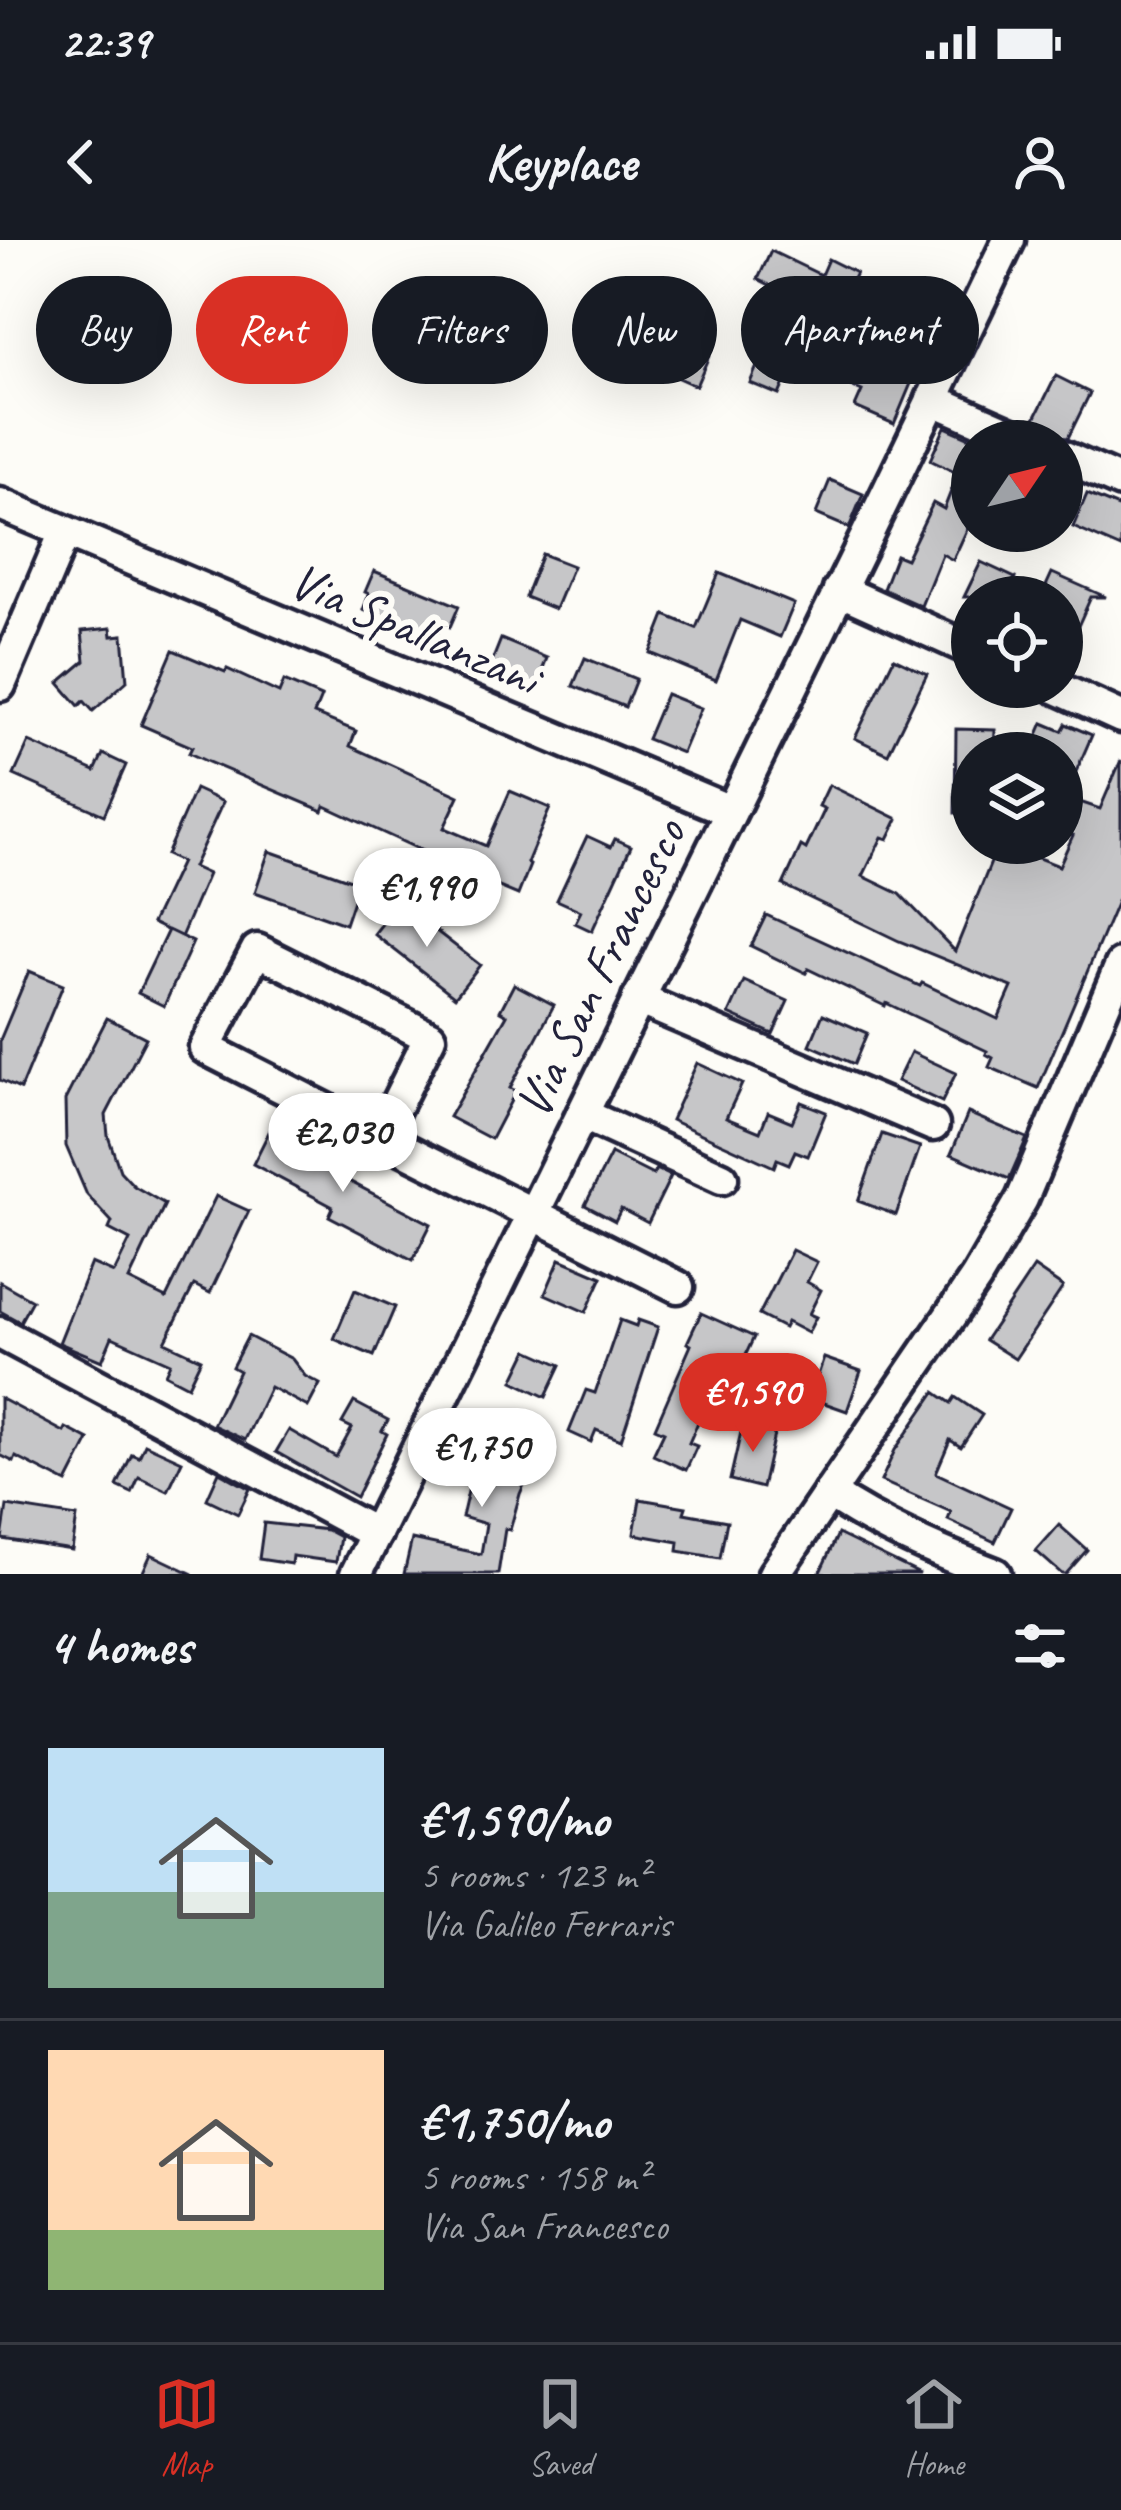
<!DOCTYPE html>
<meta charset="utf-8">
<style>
:root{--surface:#171b24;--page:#242831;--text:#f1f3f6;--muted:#9ea1a6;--line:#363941;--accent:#d93025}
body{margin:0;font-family:Caveat,sans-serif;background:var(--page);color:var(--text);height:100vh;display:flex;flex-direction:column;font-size:45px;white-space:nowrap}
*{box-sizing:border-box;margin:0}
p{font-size:39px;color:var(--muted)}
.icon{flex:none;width:66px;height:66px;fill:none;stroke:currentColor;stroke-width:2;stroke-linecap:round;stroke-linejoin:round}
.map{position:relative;height:1334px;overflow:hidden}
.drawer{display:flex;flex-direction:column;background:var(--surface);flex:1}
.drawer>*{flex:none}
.hud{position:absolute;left:36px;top:36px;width:1050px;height:108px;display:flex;gap:24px}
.needle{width:78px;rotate:55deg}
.tools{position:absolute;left:951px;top:180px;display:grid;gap:24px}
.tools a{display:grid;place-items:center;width:132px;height:132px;border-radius:50%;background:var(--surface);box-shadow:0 12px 48px #0002;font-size:60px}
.price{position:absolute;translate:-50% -102px;padding:0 27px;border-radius:42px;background:#fff;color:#222;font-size:39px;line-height:78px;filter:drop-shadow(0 3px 6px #0008)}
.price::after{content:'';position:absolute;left:50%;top:72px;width:36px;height:27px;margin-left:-18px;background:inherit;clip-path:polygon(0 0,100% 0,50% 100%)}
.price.on{background:var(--accent);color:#fff}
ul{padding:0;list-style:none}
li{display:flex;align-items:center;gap:36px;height:300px;padding:0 48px}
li+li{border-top:3px solid var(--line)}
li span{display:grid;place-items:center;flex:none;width:336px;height:240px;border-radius:0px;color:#555}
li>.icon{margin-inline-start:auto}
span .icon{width:144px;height:144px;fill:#fffc;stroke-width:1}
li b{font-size:51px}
h2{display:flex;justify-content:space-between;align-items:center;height:144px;padding:0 48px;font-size:51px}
.pill{padding:0 42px;border-radius:54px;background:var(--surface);box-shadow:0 12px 48px #0002;font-size:42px;line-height:108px}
.pill.on{background:var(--accent);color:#fff}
.status{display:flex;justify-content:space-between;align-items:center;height:84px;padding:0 60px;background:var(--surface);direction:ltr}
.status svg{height:33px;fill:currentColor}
header{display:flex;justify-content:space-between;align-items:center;height:156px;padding:0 48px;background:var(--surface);font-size:54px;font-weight:800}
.dock{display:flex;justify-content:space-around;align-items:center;height:168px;border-top:3px solid var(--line);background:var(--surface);font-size:33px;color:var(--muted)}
.dock a{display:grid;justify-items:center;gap:6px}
.dock .on{color:var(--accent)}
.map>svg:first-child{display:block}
.building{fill:#c6c6c8;stroke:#22223b;stroke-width:3}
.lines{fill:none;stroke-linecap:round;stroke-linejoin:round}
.minor-casing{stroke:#22223b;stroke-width:39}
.minor{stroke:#fdfcf7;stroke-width:30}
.labels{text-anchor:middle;stroke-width:12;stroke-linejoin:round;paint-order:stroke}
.street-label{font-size:51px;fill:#22223b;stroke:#fdfcf7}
</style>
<div class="status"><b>22:39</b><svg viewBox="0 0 49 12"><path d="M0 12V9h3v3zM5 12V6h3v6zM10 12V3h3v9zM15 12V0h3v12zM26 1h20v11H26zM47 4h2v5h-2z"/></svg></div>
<header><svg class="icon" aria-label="back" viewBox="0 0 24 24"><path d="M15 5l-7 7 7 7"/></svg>Keyplace<svg class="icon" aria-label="person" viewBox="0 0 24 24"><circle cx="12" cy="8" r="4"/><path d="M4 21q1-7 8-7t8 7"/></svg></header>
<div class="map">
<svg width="1121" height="1334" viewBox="0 0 1121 1334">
<rect width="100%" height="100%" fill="#fdfcf7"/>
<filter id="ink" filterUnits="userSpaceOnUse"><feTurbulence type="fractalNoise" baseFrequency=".00833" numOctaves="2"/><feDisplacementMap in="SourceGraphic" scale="24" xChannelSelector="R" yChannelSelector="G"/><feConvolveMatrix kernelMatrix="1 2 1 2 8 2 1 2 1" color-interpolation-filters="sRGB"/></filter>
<g filter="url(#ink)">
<g class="building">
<path d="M 771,11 L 821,35 L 828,19 L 856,33 L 848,48 L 912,79 L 887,131 L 912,141 L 894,184 L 855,167 L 862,151 L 821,133 L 843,82 L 758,39 Z"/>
<path d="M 676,86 L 715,102 L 696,146 L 658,129 Z"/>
<path d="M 764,110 L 793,122 L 779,155 L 750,143 Z"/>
<path d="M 1056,136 L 1090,153 L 1068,198 L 1058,197 L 1033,182 Z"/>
<path d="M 945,187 L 972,199 L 972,228 L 967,238 L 930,220 Z"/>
<path d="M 830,240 L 863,254 L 849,288 L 816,274 Z"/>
<path d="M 955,241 L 972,248 L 972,279 L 953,320 L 942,314 L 921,366 L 883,349 L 896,315 L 906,319 L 933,263 L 944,269 Z"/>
<path d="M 1087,254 L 1121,268 L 1121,308 L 1073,287 Z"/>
<path d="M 542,314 L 573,326 L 555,369 L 525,357 Z"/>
<path d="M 981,322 L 1015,338 L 1006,357 L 964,357 Z"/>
<path d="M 374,331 L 459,366 L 450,387 L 444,385 L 438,401 L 363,370 L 369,354 L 365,352 Z"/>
<path d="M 719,333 L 794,364 L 780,397 L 740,380 L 716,440 L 650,413 L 665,375 L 696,388 Z"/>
<path d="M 1052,333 L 1106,357 L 1091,357 L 1062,422 L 1062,357 L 1041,357 Z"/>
<path d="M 111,388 L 112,396 L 123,395 L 127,441 L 93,471 L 84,461 L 79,466 L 59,443 L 85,421 L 82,391 Z"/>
<path d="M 501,399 L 547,418 L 535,448 L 489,429 Z"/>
<path d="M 173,410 L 225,432 L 227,429 L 279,453 L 284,441 L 321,457 L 314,474 L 356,491 L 350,506 L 459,556 L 444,588 L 486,606 L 510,551 L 550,568 L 527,623 L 530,625 L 518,655 L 456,629 L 457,627 L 325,566 L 323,571 L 208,522 L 189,513 L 192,507 L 141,485 Z"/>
<path d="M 585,418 L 636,439 L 625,467 L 573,446 Z"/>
<path d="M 894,418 L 927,434 L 888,514 L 855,498 Z"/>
<path d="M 666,454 L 701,468 L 682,513 L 647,499 Z"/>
<path d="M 1043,483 L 1062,491 L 1066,484 L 1092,495 L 1065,557 L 1100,569 L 1121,520 L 1121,652 L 1038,848 L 989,827 L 993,818 L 986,814 L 987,811 L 886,763 L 885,766 L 808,729 L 806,733 L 751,706 L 766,675 L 920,746 L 922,743 L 998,779 L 1012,747 L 899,701 L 783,645 L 801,606 L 806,609 L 825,569 L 819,566 L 829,545 L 898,579 L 888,599 L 882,597 L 863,636 L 900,654 L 955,711 L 998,605 L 1005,605 L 1059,626 L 1073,595 L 1062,591 L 1062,513 L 1030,513 Z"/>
<path d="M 956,489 L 995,490 L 994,513 L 972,513 L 972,573 L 955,573 Z"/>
<path d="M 29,502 L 95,531 L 103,514 L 126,525 L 104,575 L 14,535 Z"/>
<path d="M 195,549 L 223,562 L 193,627 L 208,634 L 181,697 L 152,683 L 181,622 L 166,615 Z"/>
<path d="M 587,596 L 611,607 L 615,599 L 631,606 L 592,691 L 575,683 L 581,671 L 557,660 Z"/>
<path d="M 269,611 L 359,643 L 345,684 L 255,652 Z"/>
<path d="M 399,662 L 480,725 L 455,757 L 374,694 Z"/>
<path d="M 168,690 L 193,702 L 164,766 L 138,753 Z"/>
<path d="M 29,731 L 63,745 L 20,849 L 0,840 L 0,800 Z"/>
<path d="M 744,741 L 788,761 L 773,794 L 729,774 Z"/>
<path d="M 514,744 L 554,765 L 510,848 L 516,851 L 491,899 L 449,877 L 507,775 L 500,771 Z"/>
<path d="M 823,774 L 867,793 L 854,824 L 810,805 Z"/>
<path d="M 107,778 L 146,798 L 106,875 L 108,896 L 120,931 L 134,946 L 165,964 L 129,1040 L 166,1058 L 216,956 L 249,971 L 210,1053 L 194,1045 L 165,1102 L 201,1119 L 188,1146 L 165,1134 L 170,1123 L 112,1097 L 102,1121 L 59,1103 L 91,1023 L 114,1033 L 130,1000 L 109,989 L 112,982 L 87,955 L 66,906 L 65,860 Z"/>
<path d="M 911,812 L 956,833 L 942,862 L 897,841 Z"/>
<path d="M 697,823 L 742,844 L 726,878 L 760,892 L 768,872 L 792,882 L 801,862 L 826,872 L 808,916 L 795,911 L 789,924 L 777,919 L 774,927 L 671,880 Z"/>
<path d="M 968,873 L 1027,898 L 1009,939 L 951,914 Z"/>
<path d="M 270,890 L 351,932 L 347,940 L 431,984 L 413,1020 L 329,976 L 333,967 L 253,924 Z"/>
<path d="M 882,894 L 920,907 L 896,975 L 858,961 Z"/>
<path d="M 611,914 L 653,935 L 656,929 L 671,936 L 648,983 L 621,969 L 615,981 L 585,965 Z"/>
<path d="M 792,1010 L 817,1022 L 807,1042 L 821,1050 L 809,1074 L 816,1077 L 808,1093 L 787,1082 L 784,1088 L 759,1075 Z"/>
<path d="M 560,1019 L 602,1037 L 586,1072 L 545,1054 Z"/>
<path d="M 1034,1027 L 1063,1047 L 1015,1119 L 985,1100 Z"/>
<path d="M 0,1042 L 32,1060 L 20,1082 L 0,1071 Z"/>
<path d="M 355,1050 L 395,1067 L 374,1116 L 334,1099 Z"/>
<path d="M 701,1073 L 754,1097 L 740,1127 L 725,1120 L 689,1203 L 697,1206 L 686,1230 L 653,1215 L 664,1192 L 655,1188 L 691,1105 L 687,1103 Z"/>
<path d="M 620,1080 L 636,1086 L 638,1080 L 658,1087 L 621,1200 L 596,1190 L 591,1202 L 569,1192 L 586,1150 L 595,1153 Z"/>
<path d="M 248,1096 L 292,1119 L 305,1136 L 320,1144 L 308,1167 L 270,1147 L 245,1200 L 213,1185 L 239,1131 L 232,1127 Z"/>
<path d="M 528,1110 L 561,1125 L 546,1157 L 513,1141 Z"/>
<path d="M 824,1118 L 861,1131 L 847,1171 L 810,1158 Z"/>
<path d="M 935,1152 L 951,1163 L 955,1157 L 982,1175 L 961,1207 L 950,1200 L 936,1233 L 1011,1268 L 995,1302 L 948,1280 L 951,1272 L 881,1241 L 895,1210 Z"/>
<path d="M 0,1158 L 64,1192 L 66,1188 L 89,1200 L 67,1243 L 16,1217 L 14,1222 L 0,1215 Z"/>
<path d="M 354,1162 L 388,1180 L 382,1191 L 387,1194 L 356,1257 L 276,1212 L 289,1190 L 336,1217 L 352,1188 L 342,1183 Z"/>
<path d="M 743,1183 L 775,1190 L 762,1248 L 730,1240 Z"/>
<path d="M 490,1188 L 539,1211 L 520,1254 L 510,1290 L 505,1289 L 498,1334 L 404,1334 L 412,1299 L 481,1314 L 486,1284 L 462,1277 L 475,1222 Z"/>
<path d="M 145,1204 L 182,1221 L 168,1251 L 139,1237 L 132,1253 L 117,1246 L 132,1214 L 139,1217 Z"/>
<path d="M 219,1232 L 250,1249 L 238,1274 L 207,1259 Z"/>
<path d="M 640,1259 L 686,1267 L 684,1273 L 727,1281 L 720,1318 L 678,1311 L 679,1302 L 634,1294 Z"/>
<path d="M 7,1266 L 77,1277 L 72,1310 L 2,1299 Z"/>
<path d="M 264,1283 L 327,1290 L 340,1297 L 336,1322 L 292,1316 L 291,1324 L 259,1319 Z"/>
<path d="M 1059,1285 L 1087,1310 L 1066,1334 L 1062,1334 L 1036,1311 Z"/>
<path d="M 838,1294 L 920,1334 L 819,1334 Z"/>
<path d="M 151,1314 L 193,1334 L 142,1334 Z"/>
</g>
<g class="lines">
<defs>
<g id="minor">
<path d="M 932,159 L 1028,201"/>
<path d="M 1062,216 L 1121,242"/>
<path d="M 0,264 L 730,571"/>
<path d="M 839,350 L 972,410"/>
<path d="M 0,445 L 65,292"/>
<path d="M 1055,447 L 1121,477"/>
<path d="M 638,759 L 933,885"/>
<path d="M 582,874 L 722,938"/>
<path d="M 380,897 L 205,808 L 257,710 L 430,797 L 380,897 L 678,1047"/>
<path d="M 0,1093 L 376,1294"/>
<path d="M 829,1253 C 879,1287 938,1312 995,1334"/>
<path d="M 356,1334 L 867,295 L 1009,0"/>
<path d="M 774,1334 L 976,1038 L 1022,959 L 1121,725"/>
</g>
</defs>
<use href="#minor" class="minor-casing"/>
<use href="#minor" class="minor"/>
</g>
</g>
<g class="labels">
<g class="street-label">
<text transform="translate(415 388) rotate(23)" y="18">Via Spallanzani</text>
<text transform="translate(599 728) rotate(-64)" y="18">Via San Francesco</text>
</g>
</g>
</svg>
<div class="tools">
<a><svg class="needle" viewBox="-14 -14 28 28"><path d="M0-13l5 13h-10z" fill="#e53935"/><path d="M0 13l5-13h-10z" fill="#9ea1a6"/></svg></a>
<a><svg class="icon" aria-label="locate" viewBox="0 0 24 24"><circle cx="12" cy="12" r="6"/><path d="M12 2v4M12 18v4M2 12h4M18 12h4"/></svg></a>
<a><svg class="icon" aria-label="layers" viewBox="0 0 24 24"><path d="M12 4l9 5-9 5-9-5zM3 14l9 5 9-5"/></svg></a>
</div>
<b class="price" style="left:427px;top:710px">€1,990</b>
<b class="price" style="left:343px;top:955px">€2,030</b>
<b class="price on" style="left:753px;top:1215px">€1,590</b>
<b class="price" style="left:482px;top:1270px">€1,750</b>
<div class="hud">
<a class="pill">Buy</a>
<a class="pill on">Rent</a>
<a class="pill">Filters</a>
<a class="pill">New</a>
<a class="pill">Apartment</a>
</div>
</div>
<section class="drawer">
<h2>4 homes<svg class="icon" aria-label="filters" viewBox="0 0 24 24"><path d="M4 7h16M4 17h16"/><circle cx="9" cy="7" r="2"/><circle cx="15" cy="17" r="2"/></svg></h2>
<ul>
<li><span style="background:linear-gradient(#bfe0f5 60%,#7fa58c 0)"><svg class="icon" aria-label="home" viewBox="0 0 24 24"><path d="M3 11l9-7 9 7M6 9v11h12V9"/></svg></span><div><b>€1,590/mo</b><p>5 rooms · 123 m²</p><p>Via Galileo Ferraris</p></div></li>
<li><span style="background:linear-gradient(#ffd9b3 75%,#8fb573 0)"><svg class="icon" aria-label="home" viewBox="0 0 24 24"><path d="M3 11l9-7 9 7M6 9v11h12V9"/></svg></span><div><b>€1,750/mo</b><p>5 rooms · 158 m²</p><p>Via San Francesco</p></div></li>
</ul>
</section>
<nav class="dock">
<a class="on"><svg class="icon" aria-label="map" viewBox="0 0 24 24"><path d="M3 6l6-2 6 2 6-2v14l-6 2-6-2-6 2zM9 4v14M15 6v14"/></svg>Map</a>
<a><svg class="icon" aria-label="saved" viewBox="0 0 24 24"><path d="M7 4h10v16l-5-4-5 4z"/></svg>Saved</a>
<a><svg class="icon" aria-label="home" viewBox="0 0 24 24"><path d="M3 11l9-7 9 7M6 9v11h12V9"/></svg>Home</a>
</nav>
